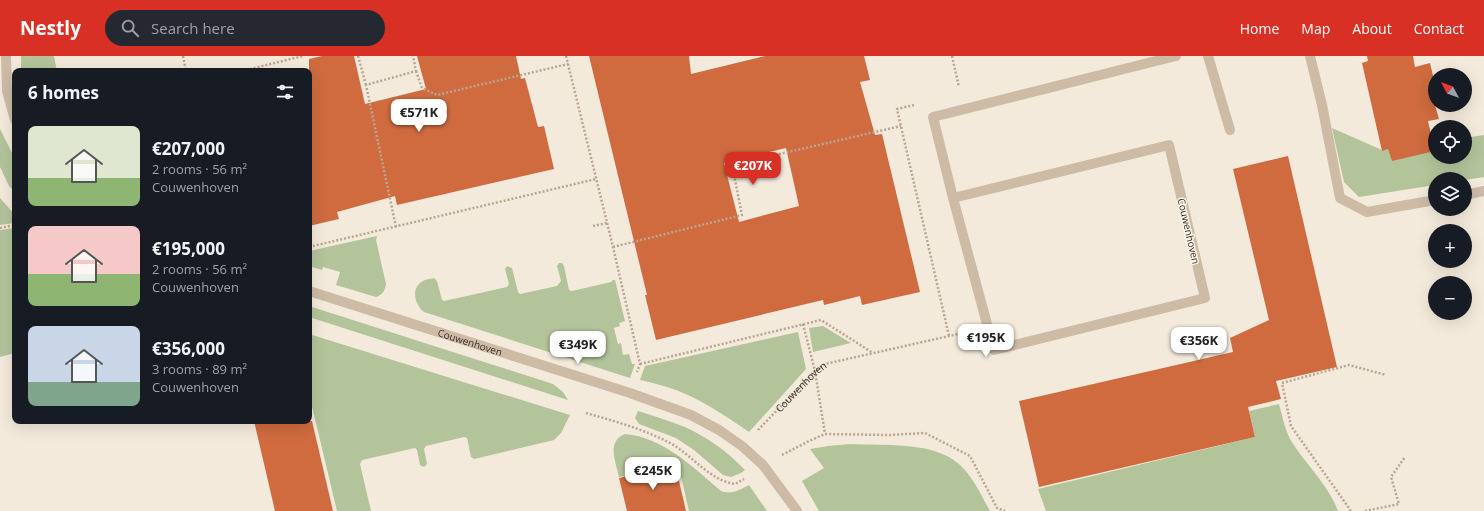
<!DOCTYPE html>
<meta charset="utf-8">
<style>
:root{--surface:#171b24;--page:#242831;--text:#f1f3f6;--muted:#9ea1a6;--accent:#d93025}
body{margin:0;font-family:"Open Sans",sans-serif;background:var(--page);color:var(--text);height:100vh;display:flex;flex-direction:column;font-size:15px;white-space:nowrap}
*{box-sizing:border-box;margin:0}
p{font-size:13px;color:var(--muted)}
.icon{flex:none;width:22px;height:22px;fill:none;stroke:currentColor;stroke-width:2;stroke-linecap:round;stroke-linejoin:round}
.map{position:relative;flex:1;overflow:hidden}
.drawer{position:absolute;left:12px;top:12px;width:300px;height:356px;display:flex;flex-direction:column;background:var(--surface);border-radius:8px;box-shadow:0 4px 16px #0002}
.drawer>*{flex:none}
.needle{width:26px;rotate:311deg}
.tools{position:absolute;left:1428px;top:12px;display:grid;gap:8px}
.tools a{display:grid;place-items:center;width:44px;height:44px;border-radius:50%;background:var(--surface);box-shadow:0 4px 16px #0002;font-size:20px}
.price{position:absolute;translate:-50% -34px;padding:0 9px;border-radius:8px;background:#fff;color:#222;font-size:13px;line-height:26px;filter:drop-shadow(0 1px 2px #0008)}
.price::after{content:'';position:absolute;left:50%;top:24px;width:12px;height:9px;margin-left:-6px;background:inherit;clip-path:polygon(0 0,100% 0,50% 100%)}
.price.selected{background:var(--accent);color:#fff}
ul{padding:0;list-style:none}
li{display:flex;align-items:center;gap:12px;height:100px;padding:0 16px}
li span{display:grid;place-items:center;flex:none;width:112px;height:80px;border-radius:8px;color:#555}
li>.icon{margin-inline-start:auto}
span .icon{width:48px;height:48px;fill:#fffc;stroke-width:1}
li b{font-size:17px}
h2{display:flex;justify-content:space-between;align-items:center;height:48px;padding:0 16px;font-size:17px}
header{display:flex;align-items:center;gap:24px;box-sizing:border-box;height:56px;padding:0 20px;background:var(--accent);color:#fff}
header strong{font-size:19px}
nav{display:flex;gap:22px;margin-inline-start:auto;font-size:14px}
.search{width:280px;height:36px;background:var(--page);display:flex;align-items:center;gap:10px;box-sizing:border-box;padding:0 14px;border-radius:22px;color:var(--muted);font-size:15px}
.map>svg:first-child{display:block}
.green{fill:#b3c49a}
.building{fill:#cf6b3f;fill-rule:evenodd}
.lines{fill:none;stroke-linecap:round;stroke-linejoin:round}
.path{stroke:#b9a590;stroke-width:2.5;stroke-dasharray:2 2;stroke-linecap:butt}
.street{stroke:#cdbba6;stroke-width:10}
.labels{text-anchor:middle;stroke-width:3;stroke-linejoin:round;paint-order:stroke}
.street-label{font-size:10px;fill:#392e28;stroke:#fbf4e9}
</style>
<header>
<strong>Nestly</strong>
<div class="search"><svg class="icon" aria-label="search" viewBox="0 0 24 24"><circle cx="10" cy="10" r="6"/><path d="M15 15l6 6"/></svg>Search here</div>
<nav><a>Home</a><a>Map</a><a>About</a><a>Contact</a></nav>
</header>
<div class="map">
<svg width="1484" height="455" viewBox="0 0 1484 455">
<rect width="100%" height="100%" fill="#f4eadc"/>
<g class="green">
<path d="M 21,0 L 54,0 L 57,15 L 21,15 Z"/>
<path d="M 1332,72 L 1382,94 L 1435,86 L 1435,101 L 1465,101 L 1465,82 L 1484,79 L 1484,121 L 1465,124 L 1465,123 L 1435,123 L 1435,129 L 1359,141 L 1344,126 Z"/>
<path d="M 0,73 L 15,103 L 15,136 L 9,130 L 0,111 Z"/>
<path d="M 0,142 L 15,159 L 15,167 L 0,169 Z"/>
<path d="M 15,172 L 15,297 L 0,301 L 0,174 Z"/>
<path d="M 377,180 L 376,184 L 386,228 C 385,235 382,239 376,241 L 336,229 L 340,216 L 323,211 L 322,214 L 309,210 L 309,195 Z"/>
<path d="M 559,207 L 562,207 L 564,210 L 569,234 L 572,235 L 611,226 L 613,224 L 615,224 L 625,265 L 619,267 L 620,270 L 614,272 L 618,288 L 621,287 L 623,299 L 629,298 L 632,308 L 635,308 L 630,322 L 424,256 C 414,248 410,230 425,224 C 427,223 431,223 434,222 L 437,225 L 442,244 L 444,245 L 507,231 L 509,228 L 505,213 L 507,210 L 512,212 L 518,236 L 520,238 L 557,230 L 561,225 L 557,210 Z"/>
<path d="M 309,250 L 553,328 L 563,336 L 568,344 L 309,261 Z"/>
<path d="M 823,270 L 851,287 L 813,296 L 809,272 Z"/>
<path d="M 798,276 L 806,313 L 749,376 C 724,359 697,340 667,331 C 658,328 649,326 640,324 L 645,310 Z"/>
<path d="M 309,278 L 570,359 L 561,377 L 554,384 L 474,403 L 471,401 L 467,382 L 464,381 L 426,390 L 424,393 L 427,408 L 424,411 L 420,409 L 417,394 L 415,392 L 362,404 L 360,408 L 371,455 L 337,455 L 309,338 Z"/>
<path d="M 1279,348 C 1282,359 1285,373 1290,383 C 1305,408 1328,428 1338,455 L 1046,455 L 1038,433 L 1255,381 L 1249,355 Z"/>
<path d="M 638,355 C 654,360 670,365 685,371 C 707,381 728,396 745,414 L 741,417 L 731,421 L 723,419 L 694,394 L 676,382 L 639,368 L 635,362 Z"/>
<path d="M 625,378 C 663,381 694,412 721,435 C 732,439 739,434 749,429 L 767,455 L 689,455 L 678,407 L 619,421 C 616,407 606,385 625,378 Z"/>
<path d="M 850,388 C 885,390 939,384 964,413 C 975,425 982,441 990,455 L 819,455 L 802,425 L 824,412 L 810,393 L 828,390 Z"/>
</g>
<g class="building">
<path d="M 322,0 L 354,0 L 365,48 L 426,33 L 417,0 L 516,0 L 521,23 L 525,22 L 538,71 L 544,70 L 554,113 L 397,149 L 395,140 L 337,156 L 339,163 L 309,170 L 309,3 Z"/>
<path d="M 589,0 L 689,0 L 691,18 L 765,0 L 864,0 L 870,24 L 860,26 L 875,79 L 882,78 L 920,236 L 862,249 L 860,240 L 824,249 L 823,244 L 656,284 L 645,239 L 647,239 ZM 786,92 L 799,150 L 739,166 L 724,107 Z"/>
<path d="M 1367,0 L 1413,0 L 1415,11 L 1430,7 L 1435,28 L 1435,49 L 1439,63 L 1428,65 L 1435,95 L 1392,105 L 1388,93 L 1382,95 L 1362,7 L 1368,5 Z"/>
<path d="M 1288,100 L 1337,311 L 1276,325 L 1281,343 L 1248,351 L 1255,381 L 1039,431 L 1019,345 L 1233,296 L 1230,282 L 1269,264 L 1233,113 Z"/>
<path d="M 254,365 L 312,365 L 333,455 L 275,455 Z"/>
<path d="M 675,408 L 686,455 L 627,455 L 619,422 Z"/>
</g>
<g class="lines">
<g class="path">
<path d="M 183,0 L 186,15"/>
<path d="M 358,0 L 366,29"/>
<path d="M 566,0 L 613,191 L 640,308 L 637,316"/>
<path d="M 952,0 L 959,31"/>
<path d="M 242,15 L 303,0"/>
<path d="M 416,15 L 422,32 L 437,39 L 568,8"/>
<path d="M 914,49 L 897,53 L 949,280"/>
<path d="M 593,170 L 607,167"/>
<path d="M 396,171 L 366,29 L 416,15 L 413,0"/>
<path d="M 0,172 L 15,169"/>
<path d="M 309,191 L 596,123"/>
<path d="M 613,191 L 742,159 L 732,109 L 901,70"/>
<path d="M 803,268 L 815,315 L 825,378"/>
<path d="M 640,308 L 821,264 L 873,297"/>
<path d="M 586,357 C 614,365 643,373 668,386 C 692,398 708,424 735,428 L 744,423"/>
<path id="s1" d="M 758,374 L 815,315 L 825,308 L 967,276"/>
<path d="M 782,399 L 809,385 L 825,378 L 889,379 L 925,377 L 970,400 L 997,452 L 1005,455"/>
<path d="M 1351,455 L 1291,370 L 1282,327 L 1349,309 L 1386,319"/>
<path d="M 1365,455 L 1399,448 L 1391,421 L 1405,401"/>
</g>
<g class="street">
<path d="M 6,0 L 7,35 L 15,64"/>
<path d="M 1208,0 L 1230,74"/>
<path d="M 1310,0 L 1322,49 L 1340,142 L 1367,156 L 1435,144"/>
<path d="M 1169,89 L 1205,242 L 994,294 L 953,142 Z"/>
<path d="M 1465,139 L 1484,135"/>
<path d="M 953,142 L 933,61 L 1176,0"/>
<path id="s2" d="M 309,235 L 630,337 L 691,359 L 719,374 L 742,390 L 763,409 L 797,455"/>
</g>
</g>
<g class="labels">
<g class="street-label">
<text transform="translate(1189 175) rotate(77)" y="4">Couwenhoven</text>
<text dy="4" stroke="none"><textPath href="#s2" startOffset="169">Couwenhoven</textPath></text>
<text dy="4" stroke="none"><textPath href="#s1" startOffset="61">Couwenhoven</textPath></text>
</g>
</g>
</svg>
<div class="tools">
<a><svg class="needle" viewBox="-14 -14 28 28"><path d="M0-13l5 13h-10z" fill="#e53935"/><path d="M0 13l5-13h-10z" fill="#9ea1a6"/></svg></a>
<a><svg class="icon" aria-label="locate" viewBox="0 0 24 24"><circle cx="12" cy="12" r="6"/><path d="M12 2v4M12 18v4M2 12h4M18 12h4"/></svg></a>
<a><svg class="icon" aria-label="layers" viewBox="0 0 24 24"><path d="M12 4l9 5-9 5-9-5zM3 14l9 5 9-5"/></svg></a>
<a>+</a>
<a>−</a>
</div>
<b class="price" style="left:419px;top:77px">€571K</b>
<b class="price selected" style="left:753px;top:130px">€207K</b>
<b class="price" style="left:986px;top:302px">€195K</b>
<b class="price" style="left:1199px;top:305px">€356K</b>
<b class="price" style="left:578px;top:309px">€349K</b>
<b class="price" style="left:653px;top:435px">€245K</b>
<section class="drawer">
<h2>6 homes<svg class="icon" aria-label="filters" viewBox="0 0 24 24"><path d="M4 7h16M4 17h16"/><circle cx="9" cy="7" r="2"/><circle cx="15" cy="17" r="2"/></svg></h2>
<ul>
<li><span style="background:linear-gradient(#dfe7d0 65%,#8fb573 0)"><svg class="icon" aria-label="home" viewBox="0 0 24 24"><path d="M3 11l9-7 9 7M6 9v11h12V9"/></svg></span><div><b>€207,000</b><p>2 rooms · 56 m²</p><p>Couwenhoven</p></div></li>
<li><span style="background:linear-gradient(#f6c9c9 60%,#8fb573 0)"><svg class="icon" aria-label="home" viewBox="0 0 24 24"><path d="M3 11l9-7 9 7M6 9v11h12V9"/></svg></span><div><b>€195,000</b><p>2 rooms · 56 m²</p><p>Couwenhoven</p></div></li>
<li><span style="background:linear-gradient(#c9d6e8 70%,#7fa58c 0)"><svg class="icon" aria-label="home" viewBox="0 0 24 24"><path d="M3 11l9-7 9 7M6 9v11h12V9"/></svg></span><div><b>€356,000</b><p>3 rooms · 89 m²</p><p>Couwenhoven</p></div></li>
</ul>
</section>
</div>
